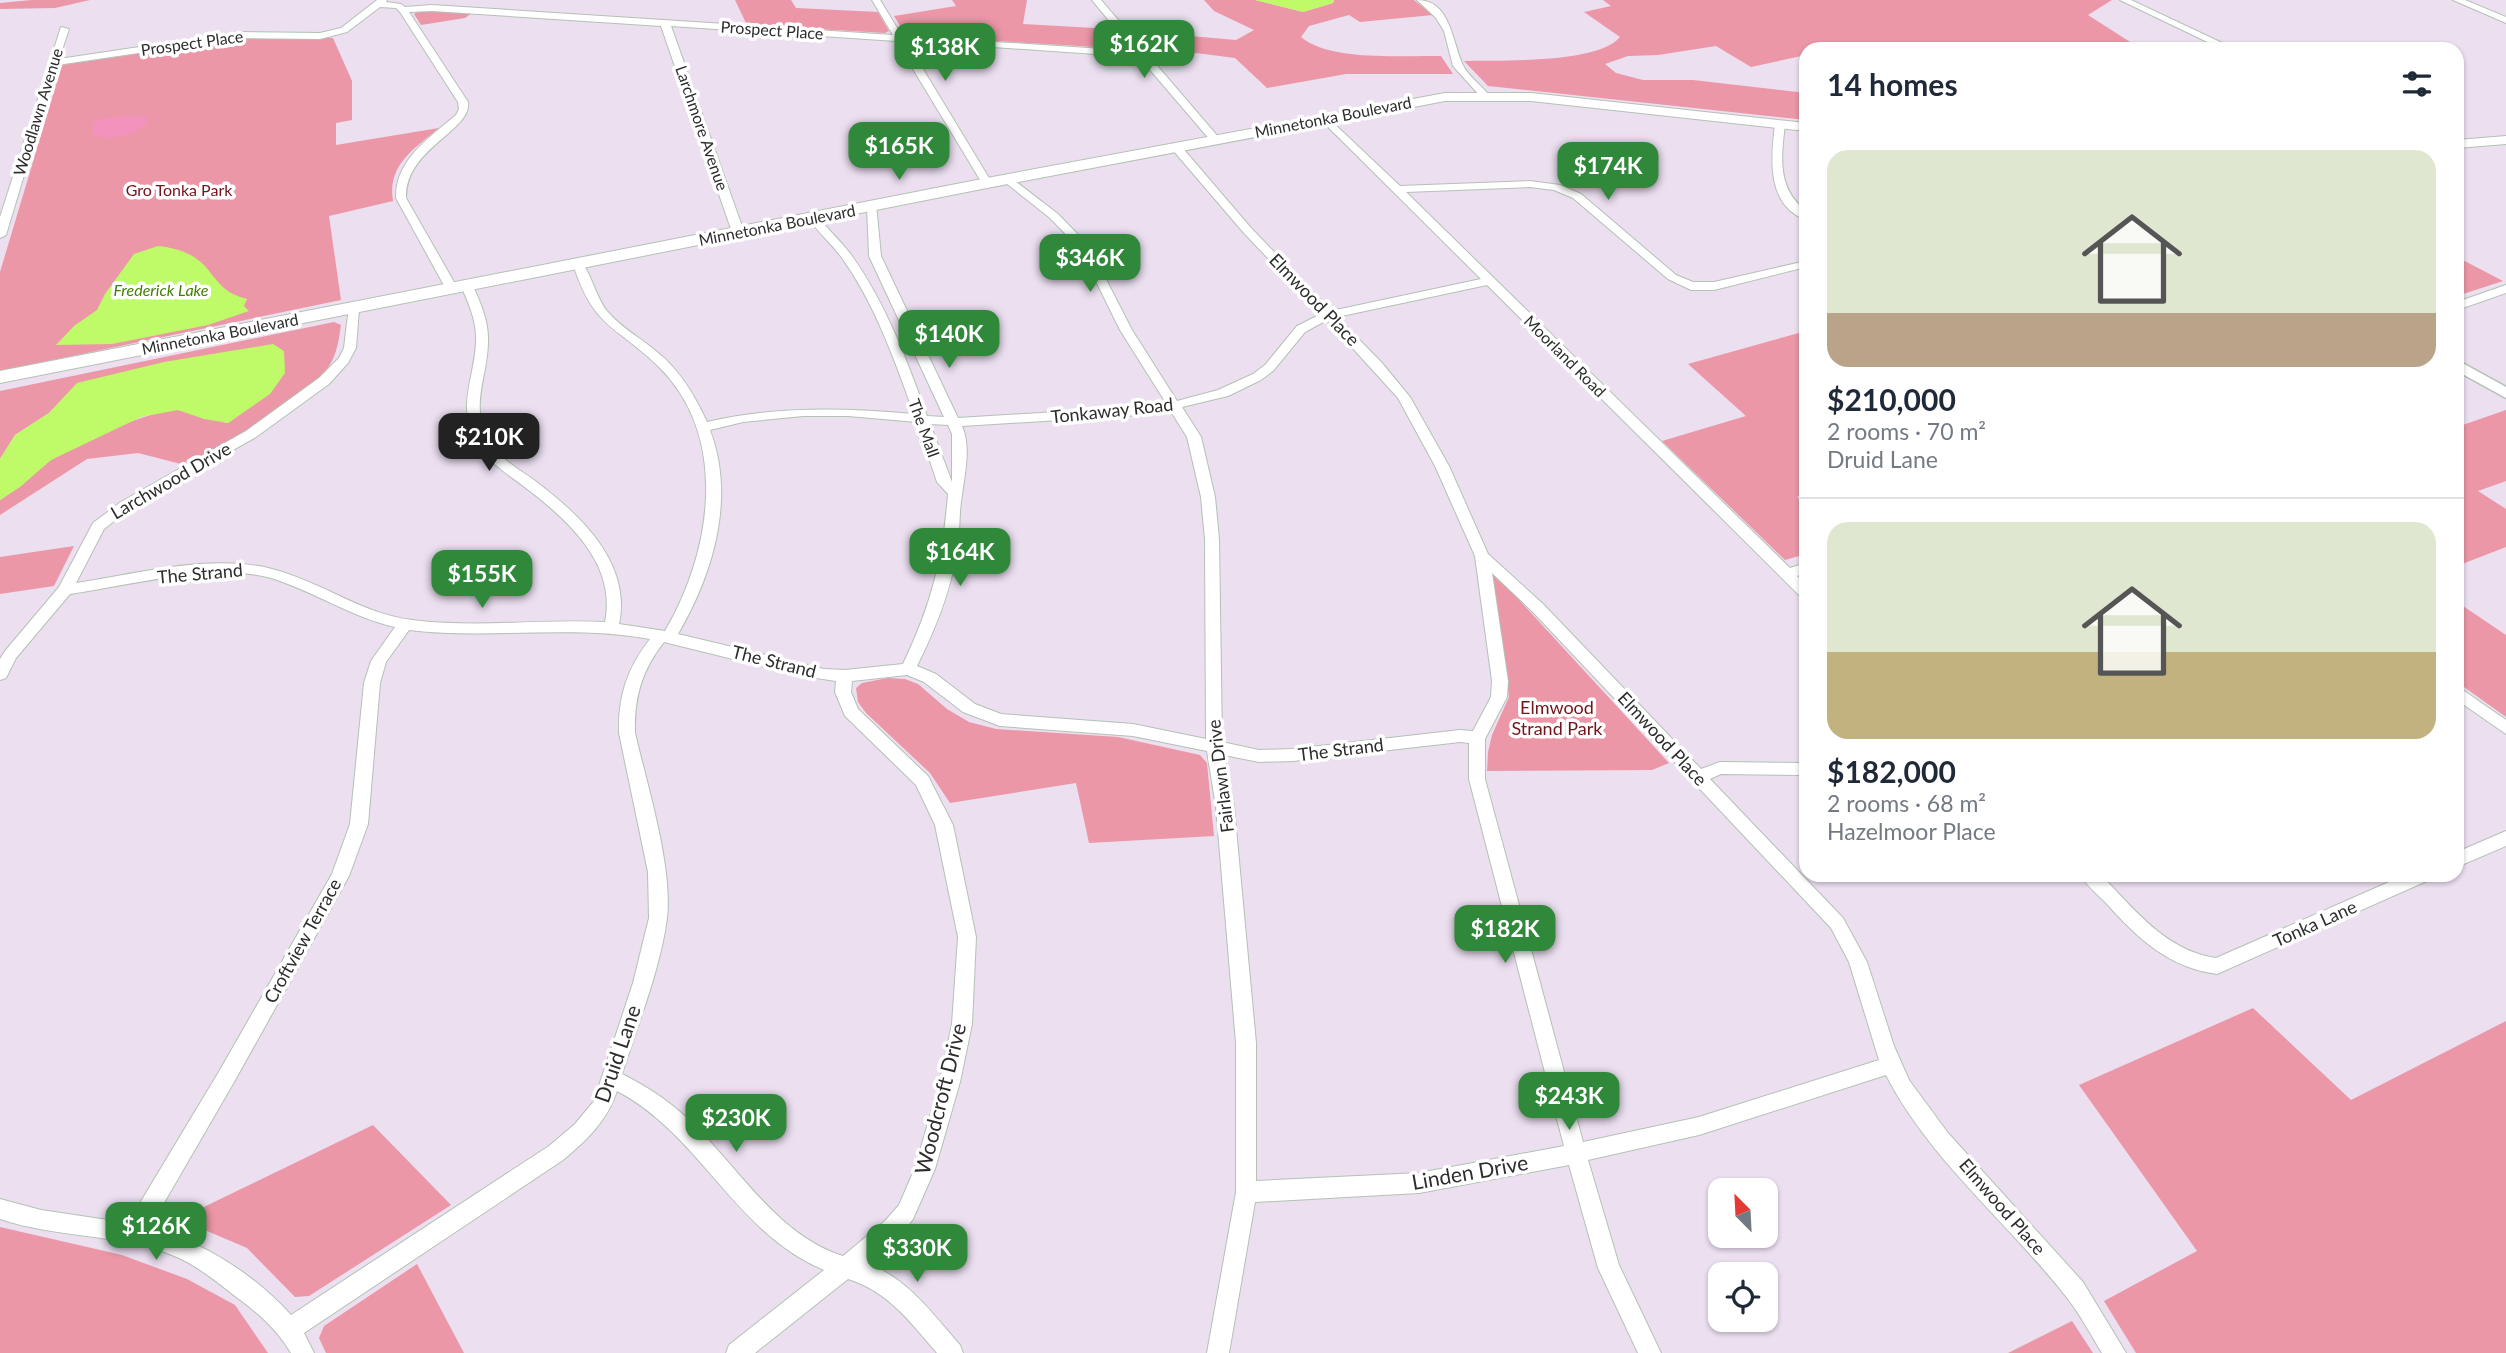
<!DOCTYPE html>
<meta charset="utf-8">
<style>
:root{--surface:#fff;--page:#f2f2f3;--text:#1f2937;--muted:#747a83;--line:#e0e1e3;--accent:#30893a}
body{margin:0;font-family:Lato,sans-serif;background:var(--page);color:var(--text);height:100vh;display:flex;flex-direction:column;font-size:26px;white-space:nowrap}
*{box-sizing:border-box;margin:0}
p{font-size:23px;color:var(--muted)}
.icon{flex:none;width:38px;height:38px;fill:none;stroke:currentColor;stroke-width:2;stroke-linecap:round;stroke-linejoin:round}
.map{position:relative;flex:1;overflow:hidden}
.panel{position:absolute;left:1799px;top:42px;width:665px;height:840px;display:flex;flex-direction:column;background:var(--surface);border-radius:21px;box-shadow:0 2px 5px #0004}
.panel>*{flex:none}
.needle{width:46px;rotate:336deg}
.fabs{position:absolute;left:1708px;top:1178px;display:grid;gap:14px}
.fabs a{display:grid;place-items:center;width:70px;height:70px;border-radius:14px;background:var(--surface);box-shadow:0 2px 5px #0004;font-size:35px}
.price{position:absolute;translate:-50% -60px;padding:0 16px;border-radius:14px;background:var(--accent);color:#fff;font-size:23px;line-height:46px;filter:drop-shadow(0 2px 4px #0008)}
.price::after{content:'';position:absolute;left:50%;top:42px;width:21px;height:16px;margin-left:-10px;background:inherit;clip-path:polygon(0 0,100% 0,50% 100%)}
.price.selected{background:#222;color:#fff}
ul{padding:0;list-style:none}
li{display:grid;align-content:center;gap:14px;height:371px;padding:0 28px}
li+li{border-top:2px solid var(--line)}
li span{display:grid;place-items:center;height:217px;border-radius:21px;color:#555}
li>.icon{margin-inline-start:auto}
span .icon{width:126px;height:126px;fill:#fffc;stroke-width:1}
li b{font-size:30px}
h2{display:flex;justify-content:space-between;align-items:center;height:84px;padding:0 28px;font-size:30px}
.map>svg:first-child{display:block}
.green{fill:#eb97a7}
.pitch{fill:#f392bc}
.water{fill:#bffa69}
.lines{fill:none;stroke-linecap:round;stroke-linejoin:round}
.minor-casing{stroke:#b3c2b3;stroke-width:2}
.tertiary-casing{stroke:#b3c2b3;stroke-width:3}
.secondary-casing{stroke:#b3c2b3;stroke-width:2}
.minor{fill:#fff;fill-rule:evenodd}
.tertiary{fill:#fff;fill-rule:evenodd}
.secondary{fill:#fff;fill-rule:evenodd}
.labels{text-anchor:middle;stroke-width:7;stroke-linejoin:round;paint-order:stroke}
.far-street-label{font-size:16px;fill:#2d2d2d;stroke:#fff}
.far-park-label{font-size:16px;fill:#74141a;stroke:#fff}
.far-water-label{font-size:16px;font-style:italic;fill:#437f05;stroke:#fff}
.street-label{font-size:18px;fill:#2d2d2d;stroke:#fff}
.park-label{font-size:18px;fill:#74141a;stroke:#fff}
.near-street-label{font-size:21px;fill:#2d2d2d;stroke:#fff}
</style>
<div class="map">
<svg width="2506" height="1353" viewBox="0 0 2506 1353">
<rect width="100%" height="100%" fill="#ebdff0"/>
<g class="green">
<path d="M 32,0 L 90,0 L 55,8 L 0,9 L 0,3 Z"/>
<path d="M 735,0 L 791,0 L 796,8 L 878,12 L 889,31 L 885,33 L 747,25 Z"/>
<path d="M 952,0 L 1027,0 L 1023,24 L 1112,29 L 1130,49 L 912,36 L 905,34 L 894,16 L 956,6 Z"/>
<path d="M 1204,0 L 1255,0 L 1303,12 L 1333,3 L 1334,0 L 1414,0 L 1433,15 L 1360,22 L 1349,15 L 1309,26 L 1301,37 C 1331,62 1402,55 1441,56 L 1453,74 L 1346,74 L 1267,88 L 1235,58 L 1196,53 L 1155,60 L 1136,38 L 1179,35 L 1236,40 L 1254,30 L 1214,11 Z"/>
<path d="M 1603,0 L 2112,0 L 2088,15 L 2141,49 L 1806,49 L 1806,55 L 1751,67 L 1716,46 L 1658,55 L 1628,56 L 1605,64 L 1616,73 L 1643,80 L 1693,80 L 1806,93 L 1806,120 L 1488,86 L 1464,61 C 1499,60 1598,64 1620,37 L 1584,12 L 1611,6 Z"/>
<path d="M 420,11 L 472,13 L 465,18 L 421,25 L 414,14 Z"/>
<path d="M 333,38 L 352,81 L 352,120 L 336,123 L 336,145 L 439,128 C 414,149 387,165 393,201 L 329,216 L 341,300 L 0,371 L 0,272 L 62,65 L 236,39 Z"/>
<path d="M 2457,257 L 2503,281 L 2457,296 Z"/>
<path d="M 334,322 L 341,325 C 339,338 337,355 329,366 C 306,400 222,445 185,465 L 138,453 L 87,459 L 0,515 L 0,500 C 18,489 33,472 51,460 C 77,444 146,411 176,410 C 184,410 215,421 228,423 L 270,393 L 284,373 L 78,383 L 49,413 L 15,435 L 0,459 L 0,391 Z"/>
<path d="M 1806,331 L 1806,493 L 1797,497 L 1806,506 L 1806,554 L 1785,560 L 1662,441 L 1746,416 L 1688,364 Z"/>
<path d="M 2506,410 L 2506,481 L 2478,491 L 2506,509 L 2506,547 L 2457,566 L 2457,427 Z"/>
<path d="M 74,546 L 54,586 L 0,594 L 0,557 Z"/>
<path d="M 1494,576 L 1497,576 L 1669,763 L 1652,770 L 1487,771 L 1488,752 L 1492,735 L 1509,697 L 1492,577 Z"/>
<path d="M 2457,602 L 2506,635 L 2506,717 L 2457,682 Z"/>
<path d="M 888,678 L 905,679 L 918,684 L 947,709 L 969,722 L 996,729 L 1118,737 L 1200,755 L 1207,763 L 1214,836 L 1089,843 L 1076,783 L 950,803 L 930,773 L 866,713 L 858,702 L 856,688 L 862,683 Z"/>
<path d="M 2253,1008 L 2351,1100 L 2506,1021 L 2506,1353 L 2136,1353 L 2104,1301 L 2197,1251 L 2079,1085 Z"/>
<path d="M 373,1125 L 451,1205 L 309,1296 L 295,1297 L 247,1248 L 179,1219 Z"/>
<path d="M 0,1227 L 122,1255 L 187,1279 L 235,1305 L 268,1353 L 0,1353 Z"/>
<path d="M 417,1264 L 464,1353 L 326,1353 L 319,1338 L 324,1326 Z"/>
<path d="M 2072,1321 L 2093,1353 L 2008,1353 Z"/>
</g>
<path class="pitch" d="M 140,115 L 147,117 L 147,123 C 134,136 111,141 93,135 L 93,124 L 97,119 Z"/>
<g class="water">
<path d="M 1255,0 L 1334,0 L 1333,3 L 1303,12 Z"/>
<path d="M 158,246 C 175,248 191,252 204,265 C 219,282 223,293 247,299 L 244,306 L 249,311 L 208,325 L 112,344 L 56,345 L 74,326 L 97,310 L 105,294 L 134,254 Z"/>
<path d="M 273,344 L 284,351 L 285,373 L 270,394 L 228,423 L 204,419 L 178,410 L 141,417 L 51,460 L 20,487 L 0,500 L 0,459 L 15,435 L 49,413 L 77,383 L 164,362 Z"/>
</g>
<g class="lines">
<defs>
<g id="minor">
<path d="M 377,0 L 387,0 L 386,2 L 401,4 L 405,7 L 432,5 L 893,35 L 872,0 L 880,0 L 902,36 L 1134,51 L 1092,0 L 1101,0 L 1220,139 L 1211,141 L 1139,57 L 906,41 L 992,183 L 987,186 L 982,183 L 896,41 L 671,26 L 744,232 L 738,235 L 732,232 L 661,26 L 432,11 L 409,12 L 468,102 C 472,131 405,148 406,198 L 458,289 L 452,293 L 446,289 L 396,198 C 395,160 429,138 456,115 L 459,109 L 458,102 L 400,12 L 396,8 L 380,7 L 347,32 L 320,39 L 240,38 L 57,65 L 6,235 L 0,238 L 0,217 L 61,27 L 69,29 L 59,59 L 240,32 L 320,33 L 341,28 Z"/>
<path d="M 1417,0 C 1450,0 1452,40 1462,63 C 1466,74 1480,84 1487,93 L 1487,97 L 1481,97 L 1453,66 L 1444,31 L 1436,18 Z"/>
<path d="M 2120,0 L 2131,0 L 2235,49 L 2222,49 Z"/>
<path d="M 2453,0 L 2465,0 L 2506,17 L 2506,23 Z"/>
<path d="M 1325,115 L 1400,186 L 1530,181 L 1560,185 L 1581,194 L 1676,275 L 1693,282 L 1714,282 L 1806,261 L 1806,267 L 1714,290 L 1691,290 L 1668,279 L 1573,198 L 1554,190 L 1530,187 L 1406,192 L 1790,568 L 1806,563 L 1806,573 L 1797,576 L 1806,584 L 1806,598 L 1801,597 L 1487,285 L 1337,317 L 1382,363 L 1410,397 L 1449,466 L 1488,554 L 1543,604 L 1701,769 L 1720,762 L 1806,763 L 1806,775 L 1721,774 L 1710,779 L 1843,918 L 1867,962 L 1894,1046 L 1909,1080 L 1948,1133 L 2083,1282 L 2126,1353 L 2102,1353 C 2091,1335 2081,1316 2068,1299 C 2009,1223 1930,1161 1886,1075 L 1699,1135 L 1588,1160 L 1619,1265 L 1661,1353 L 1638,1353 L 1598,1268 L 1569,1165 L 1419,1193 L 1255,1202 L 1229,1353 L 1207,1353 L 1236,1192 L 1236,1043 L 1216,807 L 1207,751 L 1133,736 L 1000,726 L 963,712 L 924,682 L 907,675 L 852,681 L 851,692 L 858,709 L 928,776 L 953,825 L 976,937 L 972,1024 L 960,1082 L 935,1169 L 913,1219 L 901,1235 L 867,1263 C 908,1279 932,1313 960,1345 L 963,1353 L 937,1353 C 911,1323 888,1291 848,1279 L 755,1353 L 726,1353 L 729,1345 L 824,1270 C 736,1234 700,1134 617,1091 C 607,1121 587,1140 563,1160 L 304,1333 L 314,1353 L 291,1353 C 277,1329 257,1312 235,1296 C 216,1281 195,1264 172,1255 C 122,1234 56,1238 0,1219 L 0,1199 L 41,1210 L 128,1223 L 220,1070 L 332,874 L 350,824 L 364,683 L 371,661 L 395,627 C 351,617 313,591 271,578 C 216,562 126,586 70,594 L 16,658 L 6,678 L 0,680 L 0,659 L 5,651 L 59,587 L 93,523 L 121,502 L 246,431 L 319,378 L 339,358 L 344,348 L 349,306 L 353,305 L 359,309 L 356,348 L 348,363 L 329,384 L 256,437 L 131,508 L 104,529 L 76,583 C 136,574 212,553 272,569 C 320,581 362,614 412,620 C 476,628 541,619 605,622 C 617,564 568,520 526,488 C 509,475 490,464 479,445 C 455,406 474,383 476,342 C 477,322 469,304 461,286 L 467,282 L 473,286 C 481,304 489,322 488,343 C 487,382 467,409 493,446 C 503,461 520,470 534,480 C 579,514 632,562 619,624 L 665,631 C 711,553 730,439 660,368 C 617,325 594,330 573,264 L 575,262 L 579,261 C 588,264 597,300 607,311 C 621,328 641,338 657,352 C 680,370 695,396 707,422 C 776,406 843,408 914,414 C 895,361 875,304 842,258 C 832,244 818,232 807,217 L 817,215 C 827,229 841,241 852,256 C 886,304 907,360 927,416 L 944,417 L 869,256 L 867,206 L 876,204 L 881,256 L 958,418 L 1155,406 L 1166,403 L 1120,330 L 1080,249 L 1050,218 L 1001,179 L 1010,177 L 1058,214 L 1089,246 L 1132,330 L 1177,401 L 1218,390 L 1253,374 L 1265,365 L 1297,326 L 1321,314 L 1243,232 L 1172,149 L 1172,145 L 1180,145 L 1251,228 L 1331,311 L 1481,279 L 1321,120 L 1320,118 ZM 1327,320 L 1398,398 L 1435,466 L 1475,556 L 1492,681 L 1491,697 L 1473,731 L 1460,730 L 1293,749 L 1259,750 L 1222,742 L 1219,539 L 1215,497 L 1201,437 L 1182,407 L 1228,396 L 1261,380 L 1273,371 L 1305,332 ZM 1170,410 L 1187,437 L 1201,497 L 1205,539 L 1206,739 L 1133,724 L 1001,714 L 975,704 L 936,674 L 917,666 C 936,628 953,586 958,543 C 960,527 959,511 962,495 C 965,473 971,446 962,426 L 1155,414 ZM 803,416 L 848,416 L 917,422 L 937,482 L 948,494 C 943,559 931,606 903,664 L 845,670 L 824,669 L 678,634 C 713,574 736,498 710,430 L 743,422 ZM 930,424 L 948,425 L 952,434 L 952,482 ZM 1492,573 L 1533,612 L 1831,928 L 1849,962 L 1879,1060 L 1699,1117 L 1583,1142 L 1485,779 L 1485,739 L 1507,697 L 1508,681 ZM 409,630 C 489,640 570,624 650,639 C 627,668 618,697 619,733 L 648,872 L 649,918 L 633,983 L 594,1101 L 575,1124 L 549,1146 L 291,1315 C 254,1274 203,1242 150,1227 L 234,1082 L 349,876 L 368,824 L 380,683 L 386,662 ZM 664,642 L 797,675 L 836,681 L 835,692 L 845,716 L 916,785 L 935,825 L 958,937 L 952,1024 L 940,1082 L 915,1168 L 899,1205 L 885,1221 L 843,1256 C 777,1235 739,1168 692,1123 C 671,1102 648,1087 622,1074 C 637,1027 661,967 667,918 C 673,867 647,785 635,733 C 634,697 642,670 664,642 ZM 1460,742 L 1469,743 L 1469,779 L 1564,1146 L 1419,1173 L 1256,1181 L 1256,1043 L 1234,807 L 1224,755 L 1259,762 L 1293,761 Z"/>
<path d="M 1780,121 L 1785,124 C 1781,158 1777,188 1806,211 L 1806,220 C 1766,205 1771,158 1775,124 Z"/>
<path d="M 2506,285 L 2506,293 L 2457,310 L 2457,302 Z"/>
<path d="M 2457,686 L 2506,720 L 2506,734 L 2457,700 Z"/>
<path d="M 2506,831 L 2506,846 L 2457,867 L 2457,852 Z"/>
<path d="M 2081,875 L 2101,875 C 2134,909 2166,951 2216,958 L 2405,875 L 2432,875 L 2429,880 L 2217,974 C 2170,968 2138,939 2107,904 C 2098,895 2087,886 2081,875 Z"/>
</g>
<path id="tertiary" d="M 2457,360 L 2506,387 L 2506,398 L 2457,371 Z"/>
<g id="secondary">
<path d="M 1445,93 L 1531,93 L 1806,123 L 1806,131 L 1531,101 L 1445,101 L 987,188 L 0,383 L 0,371 L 987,178 Z"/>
<path d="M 2506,136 L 2506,144 L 2457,148 L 2457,140 Z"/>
</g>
</defs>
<use href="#minor" class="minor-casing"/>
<use href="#tertiary" class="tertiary-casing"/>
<use href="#secondary" class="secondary-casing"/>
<use href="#minor" class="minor"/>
<use href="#tertiary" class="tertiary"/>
<use href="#secondary" class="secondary"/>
</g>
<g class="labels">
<g class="far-street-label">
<text transform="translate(772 30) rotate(4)" y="6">Prospect Place</text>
<text transform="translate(192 43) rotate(-8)" y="6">Prospect Place</text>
<text transform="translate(38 112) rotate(-73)" y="6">Woodlawn Avenue</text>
<text transform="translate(1333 117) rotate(-11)" y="6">Minnetonka Boulevard</text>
<text transform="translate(702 128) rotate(71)" y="6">Larchmore Avenue</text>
<text transform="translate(777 225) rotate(-11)" y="6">Minnetonka Boulevard</text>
<text transform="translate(220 334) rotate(-11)" y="6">Minnetonka Boulevard</text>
<text transform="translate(1565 356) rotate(45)" y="6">Moorland Road</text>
<text transform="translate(924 428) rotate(70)" y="6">The Mall</text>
</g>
<g class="far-park-label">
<text x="179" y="196">Gro Tonka Park</text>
</g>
<g class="far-water-label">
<text x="161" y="296">Frederick Lake</text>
</g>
<g class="street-label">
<text transform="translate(1314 300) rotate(46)" y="6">Elmwood Place</text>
<text transform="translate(1112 411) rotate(-6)" y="6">Tonkaway Road</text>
<text transform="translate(171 481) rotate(-30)" y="6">Larchwood Drive</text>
<text transform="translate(200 574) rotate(-5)" y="6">The Strand</text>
<text transform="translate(774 662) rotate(14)" y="6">The Strand</text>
<text transform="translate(1662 739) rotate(47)" y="6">Elmwood Place</text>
<text transform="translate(1341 750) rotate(-7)" y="6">The Strand</text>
<text transform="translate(1221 776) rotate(-97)" y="6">Fairlawn Drive</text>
<text transform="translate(2315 924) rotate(-24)" y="6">Tonka Lane</text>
<text transform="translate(303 941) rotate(-61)" y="6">Croftview Terrace</text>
<text transform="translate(2002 1207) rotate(49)" y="6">Elmwood Place</text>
</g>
<g class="park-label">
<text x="1557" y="714">Elmwood<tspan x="1557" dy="21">Strand Park</tspan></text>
</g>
<g class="near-street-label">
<text transform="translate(618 1054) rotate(-71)" y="7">Druid Lane</text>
<text transform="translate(941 1099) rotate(-76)" y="7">Woodcroft Drive</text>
<text transform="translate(1470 1173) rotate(-10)" y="7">Linden Drive</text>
</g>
</g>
</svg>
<div class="fabs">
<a><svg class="needle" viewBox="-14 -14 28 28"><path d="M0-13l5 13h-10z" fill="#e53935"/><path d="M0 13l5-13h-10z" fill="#747a83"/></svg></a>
<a><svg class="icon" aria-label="locate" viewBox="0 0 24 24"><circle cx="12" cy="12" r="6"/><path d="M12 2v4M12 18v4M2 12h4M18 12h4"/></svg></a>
</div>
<b class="price" style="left:1144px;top:80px">$162K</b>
<b class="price" style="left:945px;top:83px">$138K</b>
<b class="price" style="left:899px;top:182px">$165K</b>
<b class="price" style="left:1608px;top:202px">$174K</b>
<b class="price" style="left:1090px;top:294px">$346K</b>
<b class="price" style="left:949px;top:370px">$140K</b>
<b class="price selected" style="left:489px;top:473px">$210K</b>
<b class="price" style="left:960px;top:588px">$164K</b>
<b class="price" style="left:482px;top:610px">$155K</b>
<b class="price" style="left:1505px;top:965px">$182K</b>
<b class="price" style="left:1569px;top:1132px">$243K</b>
<b class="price" style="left:736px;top:1154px">$230K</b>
<b class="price" style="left:156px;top:1262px">$126K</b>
<b class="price" style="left:917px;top:1284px">$330K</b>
<section class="panel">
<h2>14 homes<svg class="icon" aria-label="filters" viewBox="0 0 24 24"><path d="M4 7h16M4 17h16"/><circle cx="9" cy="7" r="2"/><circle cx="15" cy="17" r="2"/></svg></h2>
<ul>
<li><span style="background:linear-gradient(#dfe7d0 75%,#b9a48a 0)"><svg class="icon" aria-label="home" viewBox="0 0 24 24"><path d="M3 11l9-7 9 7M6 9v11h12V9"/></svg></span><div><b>$210,000</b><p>2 rooms · 70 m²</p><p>Druid Lane</p></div></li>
<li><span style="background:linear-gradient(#dfe7d0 60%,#c2b280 0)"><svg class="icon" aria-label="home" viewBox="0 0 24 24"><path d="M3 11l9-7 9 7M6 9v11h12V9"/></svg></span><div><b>$182,000</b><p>2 rooms · 68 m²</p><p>Hazelmoor Place</p></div></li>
</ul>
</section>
</div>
